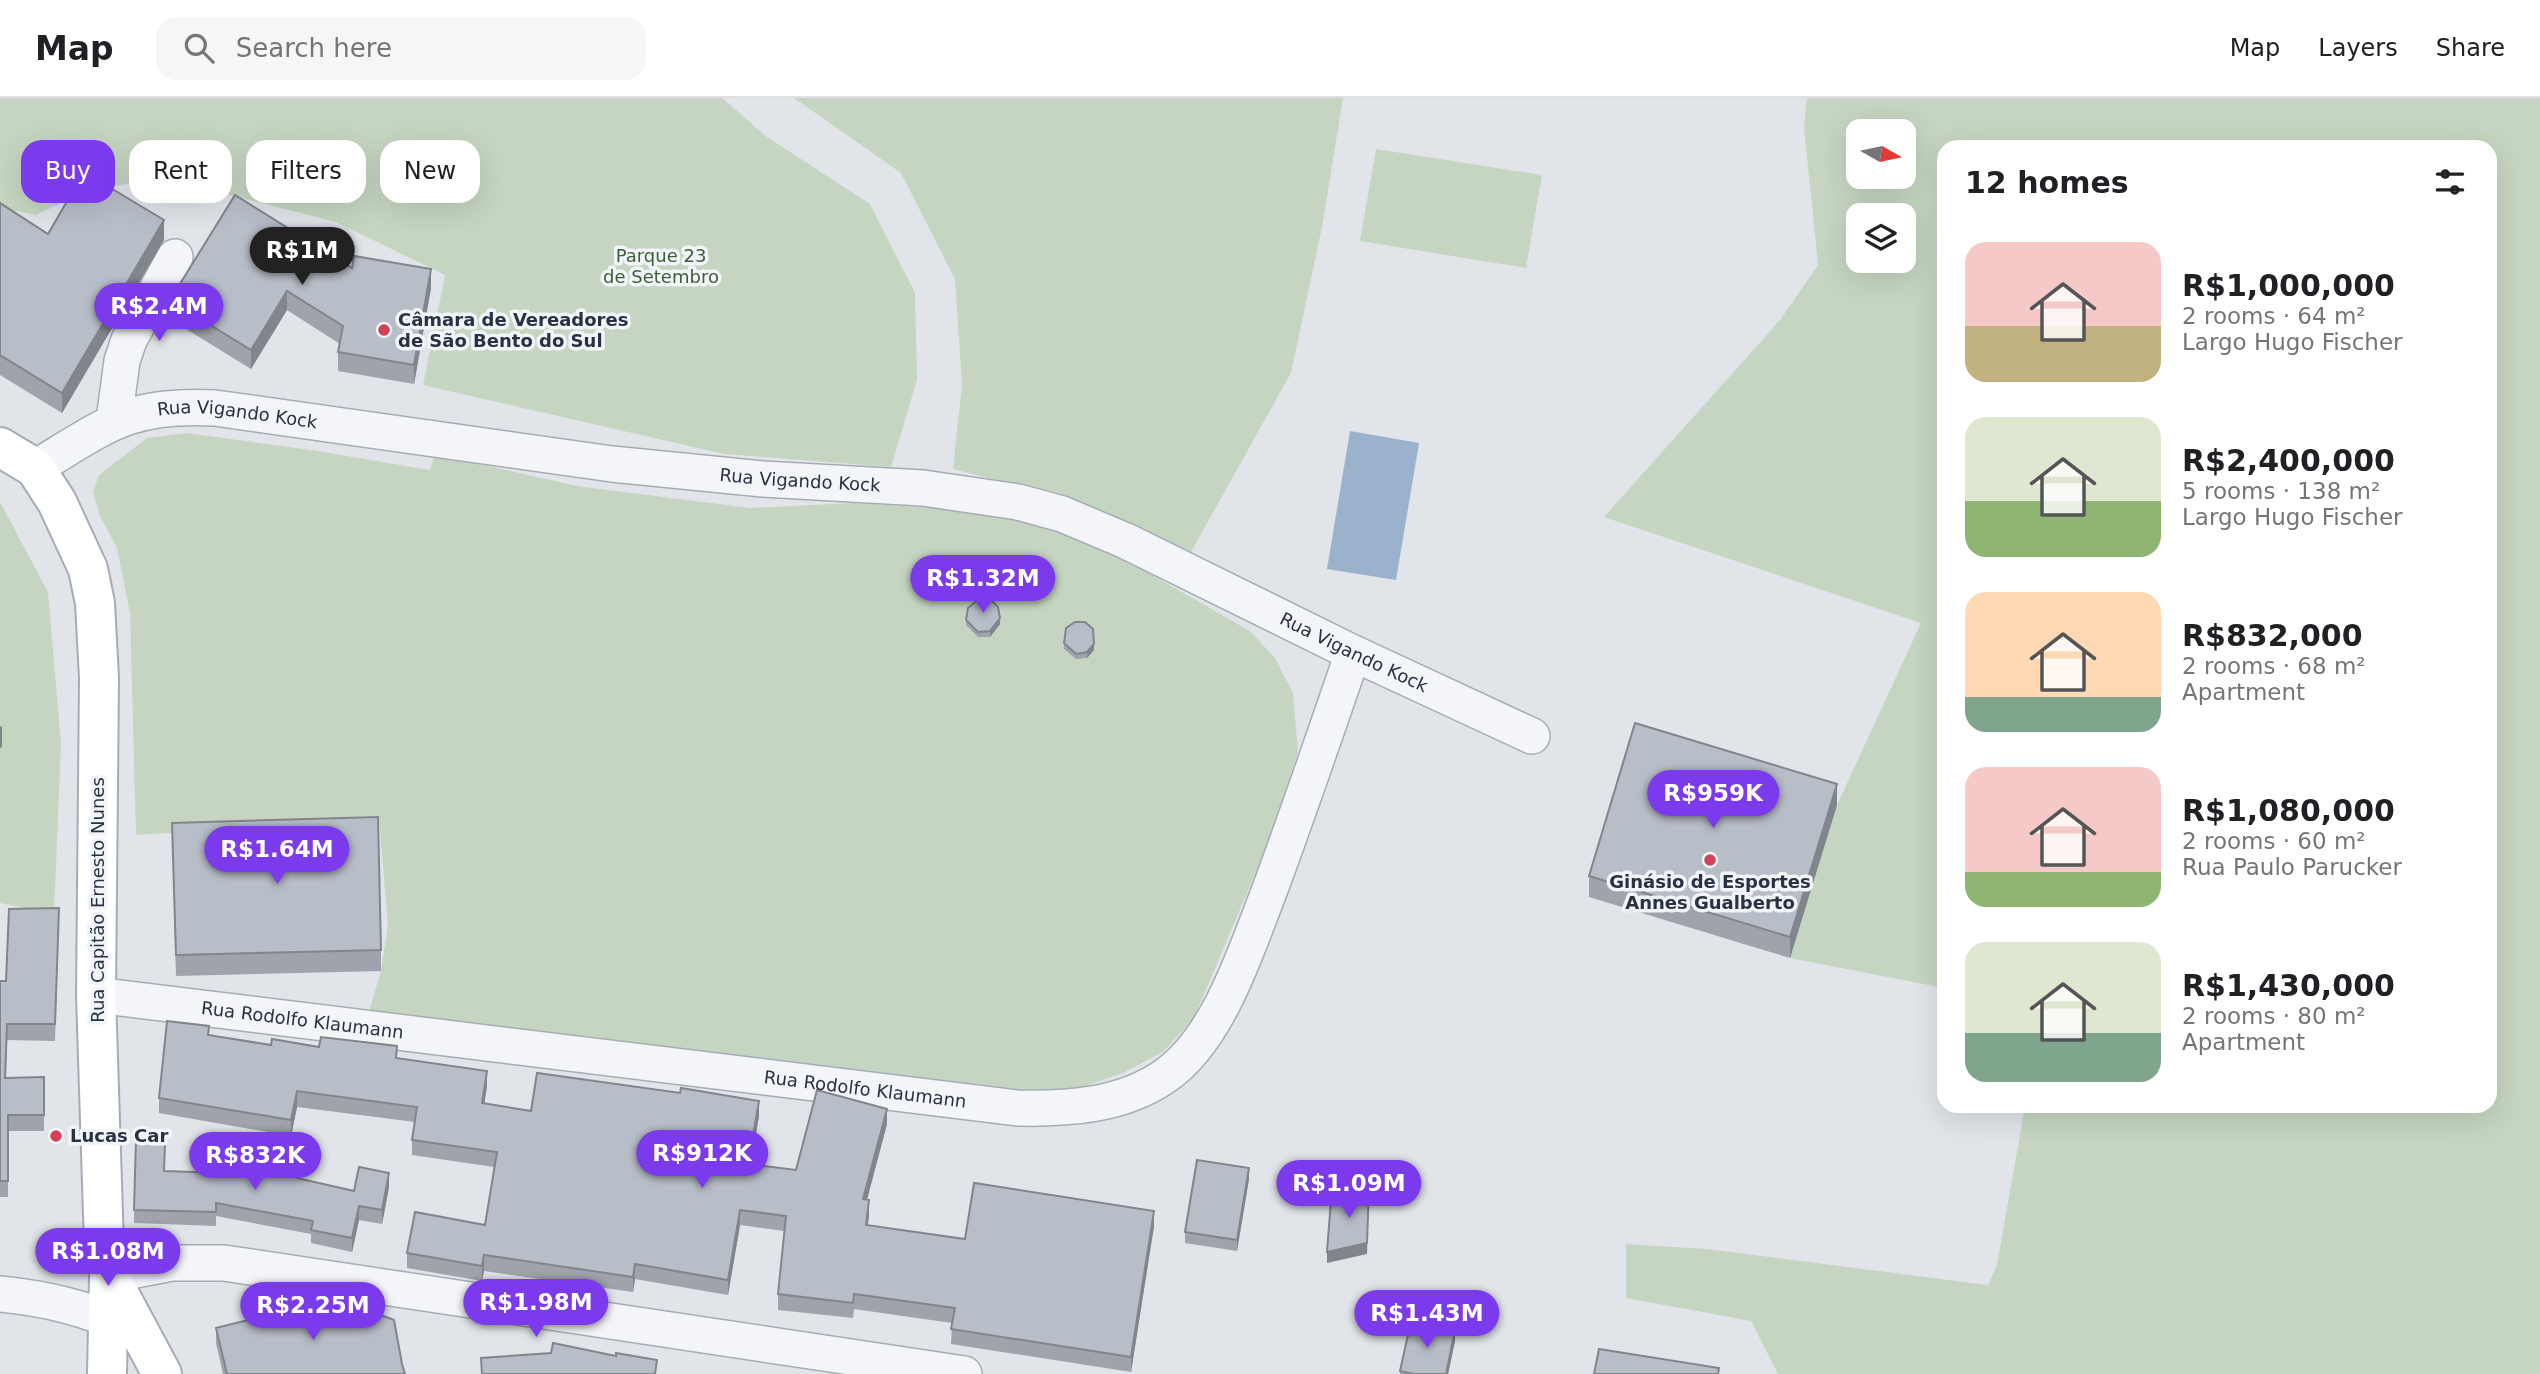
<!DOCTYPE html>
<meta charset="utf-8">
<style>
:root{--surface:#fff;--page:#f6f6f6;--text:#202124;--muted:#757577;--line:#e0e0e0;--accent:#7c3aed}
body{margin:0;font-family:"DejaVu Sans",sans-serif;background:var(--page);color:var(--text);height:100vh;display:flex;flex-direction:column;font-size:26px;white-space:nowrap}
*{box-sizing:border-box;margin:0}
p{font-size:23px;color:var(--muted)}
.icon{flex:none;width:38px;height:38px;fill:none;stroke:currentColor;stroke-width:2;stroke-linecap:round;stroke-linejoin:round}
.map{position:relative;flex:1;overflow:hidden}
.sheet{position:absolute;left:1937px;top:42px;width:560px;height:973px;display:flex;flex-direction:column;background:var(--surface);border-radius:21px;box-shadow:0 7px 28px #0002}
.sheet>*{flex:none}
.banner{position:absolute;left:21px;top:42px;width:665px;height:63px;display:flex;gap:14px}
.needle{width:46px;rotate:99deg}
.fabs{position:absolute;left:1846px;top:21px;display:grid;gap:14px}
.fabs a{display:grid;place-items:center;width:70px;height:70px;border-radius:14px;background:var(--surface);box-shadow:0 7px 28px #0002;font-size:35px}
.price{position:absolute;translate:-50% -60px;padding:0 16px;border-radius:24px;background:var(--accent);color:#fff;font-size:23px;line-height:46px;filter:drop-shadow(0 2px 4px #0008)}
.price::after{content:'';position:absolute;left:50%;top:42px;width:21px;height:16px;margin-left:-10px;background:inherit;clip-path:polygon(0 0,100% 0,50% 100%)}
.price.current{background:#222;color:#fff}
ul{padding:0;list-style:none}
li{display:flex;align-items:center;gap:21px;height:175px;padding:0 28px}
li span{display:grid;place-items:center;flex:none;width:196px;height:140px;border-radius:21px;color:#555}
li>.icon{margin-inline-start:auto}
span .icon{width:84px;height:84px;fill:#fffc;stroke-width:1}
li b{font-size:30px}
h2{display:flex;justify-content:space-between;align-items:center;height:84px;padding:0 28px;font-size:30px}
.tag{padding:0 24px;border-radius:21px;background:var(--surface);box-shadow:0 7px 28px #0002;font-size:24px;line-height:63px}
.tag.current{background:var(--accent);color:#fff}
header{display:flex;align-items:center;gap:42px;box-sizing:border-box;height:98px;padding:0 35px;background:var(--surface);border-bottom:2px solid var(--line)}
header strong{font-size:33px}
nav{display:flex;gap:38px;margin-inline-start:auto;font-size:24px}
.search{width:490px;height:63px;background:var(--page);display:flex;align-items:center;gap:18px;box-sizing:border-box;padding:0 24px;border-radius:21px;color:var(--muted);font-size:26px}
.map>svg:first-child{display:block}
.green{fill:#c6d5c2;fill-rule:evenodd}
.water{fill:#9ab2cc}
.lines{fill:none;stroke-linecap:round;stroke-linejoin:round}
.minor-casing{stroke:#a6acb5;stroke-width:38}
.secondary-casing{stroke:#a6acb5;stroke-width:42}
.minor{stroke:#f4f5f8;stroke-width:35}
.secondary{stroke:#fff;stroke-width:38}
.wall{fill:#9ea3ac}
.shaded-wall{fill:#81858c}
.building{fill:#b8bec8;stroke:#81858c;stroke-width:2}
.poi-dot{fill:#d44156;stroke:#f1f4f8;stroke-width:2.5}
.labels{text-anchor:middle;stroke-width:7;stroke-linejoin:round;paint-order:stroke}
.park-label{font-size:18px;fill:#3d5f35;stroke:#f1f4f8}
.poi-label{font-size:18px;font-weight:bold;fill:#283243;stroke:#f1f4f8;text-anchor:start}
.street-label{font-size:18px;fill:#283243;stroke:#f1f4f8}
</style>
<header>
<strong>Map</strong>
<div class="search"><svg class="icon" aria-label="search" viewBox="0 0 24 24"><circle cx="10" cy="10" r="6"/><path d="M15 15l6 6"/></svg>Search here</div>
<nav><a>Map</a><a>Layers</a><a>Share</a></nav>
</header>
<div class="map">
<svg width="2540" height="1276" viewBox="0 0 2540 1276">
<rect width="100%" height="100%" fill="#e1e5ea"/>
<g class="green">
<path d="M 0,0 L 722,0 L 767,39 L 870,106 L 915,195 L 917,282 L 891,369 L 724,356 L 423,287 L 445,177 L 336,124 L 221,95 L 126,86 L 84,94 L 36,117 L 0,110 Z"/>
<path d="M 794,0 L 1343,0 L 1322,129 L 1291,275 L 1191,454 L 1082,404 L 953,371 L 962,287 L 955,181 L 901,75 Z"/>
<path d="M 1807,0 L 2540,0 L 2540,1276 L 1778,1276 L 1751,1223 L 1626,1200 L 1626,1146 L 1707,1151 L 1988,1187 L 1997,1167 L 2025,1008 L 2490,1008 L 2490,49 L 1944,49 L 1944,890 L 1790,860 L 1837,707 L 1921,525 L 1604,419 L 1780,222 L 1818,167 L 1804,29 ZM 1858,33 L 1904,33 L 1904,79 L 1858,79 ZM 1858,117 L 1904,117 L 1904,163 L 1858,163 Z"/>
<path d="M 1376,51 L 1542,77 L 1526,170 L 1360,143 Z"/>
<path d="M 187,335 L 311,352 L 430,372 L 435,356 L 577,388 L 750,410 L 853,405 L 1022,415 L 1084,438 L 1250,533 L 1275,560 L 1293,595 L 1298,654 L 1271,738 L 1194,920 L 1163,954 L 1123,975 L 1066,995 L 1019,997 L 607,941 L 369,913 L 381,873 L 388,827 L 379,721 L 136,737 L 130,515 L 117,450 L 100,418 L 93,394 L 99,377 L 147,340 Z"/>
<path d="M 0,404 L 48,494 L 61,646 L 54,816 L 0,805 Z"/>
</g>
<path class="water" d="M 1350,333 L 1419,345 L 1396,482 L 1327,471 Z"/>
<g class="lines">
<defs>
<g id="minor">
<path d="M 114,322 L 122,263 L 129,242 L 175,159"/>
<path id="s1" d="M 35,370 C 105,328 129,305 215,310 L 612,366 L 763,381 L 923,390 L 1018,404 L 1062,416 L 1126,443 L 1353,555 L 1532,638"/>
<path id="s2" d="M 96,897 L 1017,1010 C 1068,1011 1122,1008 1165,978 C 1219,941 1247,850 1270,791 C 1299,713 1326,634 1353,555"/>
<path d="M 109,1177 L 172,1165 L 224,1165 L 964,1276"/>
<path d="M 0,1196 C 48,1201 87,1210 131,1231"/>
</g>
<g id="secondary">
<path d="M 0,349 L 35,370 L 57,404 L 88,471 L 95,505 L 99,580 L 96,897 L 104,1148 L 109,1177 L 162,1276"/>
<path d="M 107,1276 L 109,1179"/>
</g>
</defs>
<use href="#minor" class="minor-casing"/>
<use href="#secondary" class="secondary-casing"/>
<use href="#minor" class="minor"/>
<use href="#secondary" class="secondary"/>
</g>
<g class="wall">
<path d="M 0,105 L 48,136 L 164,142 L 62,315 L 0,277 Z"/>
<path d="M 352,170 L 431,190 L 414,286 L 338,273 L 338,254 L 340,246 L 287,212 L 251,271 L 170,221 L 170,202 Z"/>
<path d="M 966,522 L 1000,526 L 990,539 L 978,539 L 966,527 Z"/>
<path d="M 1064,545 L 1094,552 L 1087,560 L 1076,561 L 1064,551 Z"/>
<path d="M 1837,707 L 1790,860 L 1589,799 L 1589,778 Z"/>
<path d="M 172,746 L 381,852 L 381,873 L 176,878 Z"/>
<path d="M 59,826 L 55,943 L 7,942 L 6,980 L 44,979 L 44,1033 L 8,1033 L 8,1099 L 0,1099 L 0,883 L 6,883 Z"/>
<path d="M 209,937 L 271,947 L 319,949 L 397,960 L 487,988 L 484,1006 L 531,1013 L 759,1018 L 751,1066 L 796,1072 L 887,1026 L 867,1102 L 869,1117 L 868,1127 L 965,1141 L 1154,1128 L 1131,1274 L 951,1246 L 952,1225 L 854,1211 L 853,1220 L 778,1212 L 778,1196 L 784,1133 L 740,1127 L 728,1197 L 635,1181 L 633,1194 L 484,1173 L 482,1183 L 407,1170 L 407,1155 L 485,1127 L 494,1069 L 412,1057 L 412,1042 L 415,1024 L 297,1009 L 291,1038 L 159,1015 L 159,1000 Z"/>
<path d="M 136,1041 L 165,1073 L 298,1081 L 354,1093 L 389,1089 L 382,1126 L 359,1122 L 352,1154 L 311,1145 L 311,1136 L 216,1118 L 216,1128 L 134,1125 Z"/>
<path d="M 1249,1081 L 1237,1153 L 1185,1145 L 1185,1134 Z"/>
<path d="M 216,1230 L 402,1266 L 405,1276 L 223,1276 L 216,1245 Z"/>
<path d="M 1455,1243 L 1448,1276 L 1400,1276 L 1400,1273 Z"/>
</g>
<g class="shaded-wall">
<path d="M 164,122 L 164,142 L 62,315 L 62,295 Z"/>
<path d="M 431,171 L 431,190 L 414,286 L 414,267 Z"/>
<path d="M 287,193 L 287,212 L 251,271 L 251,252 Z"/>
<path d="M 1000,520 L 1000,526 L 990,539 L 990,533 Z"/>
<path d="M 1094,546 L 1094,552 L 1087,560 L 1087,554 Z"/>
<path d="M 2,628 L 2,649 L 0,650 L 0,629 Z"/>
<path d="M 1837,686 L 1837,707 L 1790,860 L 1790,839 Z"/>
<path d="M 487,973 L 487,988 L 482,1021 L 482,1005 Z"/>
<path d="M 297,993 L 297,1009 L 291,1038 L 291,1022 Z"/>
<path d="M 759,1003 L 759,1018 L 748,1081 L 748,1066 Z"/>
<path d="M 887,1011 L 887,1026 L 863,1116 L 863,1101 Z"/>
<path d="M 1249,1070 L 1249,1081 L 1237,1153 L 1237,1142 Z"/>
<path d="M 389,1075 L 389,1089 L 382,1126 L 382,1112 Z"/>
<path d="M 1369,1099 L 1367,1156 L 1327,1165 L 1327,1154 Z"/>
<path d="M 869,1102 L 869,1117 L 866,1142 L 866,1127 Z"/>
<path d="M 359,1108 L 359,1122 L 352,1154 L 352,1140 Z"/>
<path d="M 740,1112 L 740,1127 L 728,1197 L 728,1182 Z"/>
<path d="M 1154,1113 L 1154,1128 L 1131,1274 L 1131,1259 Z"/>
<path d="M 484,1157 L 484,1173 L 482,1183 L 482,1168 Z"/>
<path d="M 635,1166 L 635,1181 L 633,1194 L 633,1179 Z"/>
<path d="M 1455,1232 L 1455,1243 L 1448,1276 L 1446,1276 Z"/>
</g>
<g class="building">
<path d="M 84,74 L 164,122 L 62,295 L 0,257 L 0,105 L 48,136 Z"/>
<path d="M 235,97 L 352,170 L 354,158 L 431,171 L 414,267 L 338,254 L 343,228 L 287,193 L 251,252 L 170,202 Z"/>
<path d="M 980,500 L 991,502 L 998,509 L 1000,520 L 990,533 L 978,534 L 966,522 L 968,510 Z"/>
<path d="M 1075,524 L 1085,524 L 1093,531 L 1094,546 L 1087,554 L 1076,556 L 1064,545 L 1066,530 Z"/>
<path d="M 1635,625 L 1837,686 L 1790,839 L 1589,778 Z"/>
<path d="M 378,719 L 381,852 L 176,857 L 172,725 Z"/>
<path d="M 59,810 L 55,926 L 7,926 L 5,980 L 44,979 L 44,1017 L 8,1017 L 8,1083 L 0,1083 L 0,883 L 6,883 L 9,811 Z"/>
<path d="M 167,923 L 209,928 L 208,937 L 271,947 L 272,941 L 319,949 L 321,939 L 397,948 L 396,960 L 487,973 L 482,1005 L 531,1013 L 537,975 L 680,995 L 681,990 L 759,1003 L 748,1066 L 796,1072 L 817,992 L 887,1011 L 863,1101 L 869,1102 L 866,1127 L 965,1141 L 974,1085 L 1154,1113 L 1131,1259 L 951,1231 L 955,1210 L 854,1196 L 853,1205 L 778,1196 L 786,1118 L 740,1112 L 728,1182 L 635,1166 L 633,1179 L 484,1157 L 482,1168 L 407,1155 L 415,1114 L 485,1127 L 497,1054 L 412,1042 L 417,1009 L 297,993 L 291,1022 L 159,1000 Z"/>
<path d="M 136,1041 L 165,1046 L 164,1073 L 255,1076 L 258,1064 L 298,1072 L 297,1080 L 354,1093 L 359,1069 L 389,1075 L 382,1112 L 359,1108 L 352,1140 L 311,1132 L 313,1123 L 216,1105 L 216,1114 L 134,1112 Z"/>
<path d="M 1197,1062 L 1249,1070 L 1237,1142 L 1185,1134 Z"/>
<path d="M 1369,1088 L 1367,1145 L 1327,1154 L 1331,1102 Z"/>
<path d="M 337,1200 L 394,1222 L 402,1266 L 405,1276 L 227,1276 L 216,1230 Z"/>
<path d="M 1411,1223 L 1455,1232 L 1446,1276 L 1414,1276 L 1400,1273 Z"/>
<path d="M 553,1245 L 616,1258 L 616,1255 L 657,1262 L 655,1276 L 482,1276 L 481,1260 L 551,1255 Z"/>
<path d="M 1599,1251 L 1719,1270 L 1718,1276 L 1594,1276 Z"/>
</g>
<g class="poi-dot">
<circle cx="384" cy="232" r="7"/>
<circle cx="1710" cy="762" r="7"/>
<circle cx="56" cy="1038" r="7"/>
</g>
<g class="labels">
<g class="park-label">
<text x="661" y="164">Parque 23<tspan x="661" dy="21">de Setembro</tspan></text>
</g>
<g class="poi-label">
<text x="398" y="228">Câmara de Vereadores<tspan x="398" dy="21">de São Bento do Sul</tspan></text>
<text x="1710" y="790" text-anchor="middle">Ginásio de Esportes<tspan x="1710" dy="21">Annes Gualberto</tspan></text>
<text x="70" y="1044">Lucas Car</text>
</g>
<g class="street-label">
<text dy="6" stroke="none"><textPath href="#s1" startOffset="217">Rua Vigando Kock</textPath></text>
<text dy="6" stroke="none"><textPath href="#s1" startOffset="784">Rua Vigando Kock</textPath></text>
<text dy="6" stroke="none"><textPath href="#s1" startOffset="1372">Rua Vigando Kock</textPath></text>
<text transform="translate(98 802) rotate(-90)" y="6">Rua Capitão Ernesto Nunes</text>
<text dy="6" stroke="none"><textPath href="#s2" startOffset="208">Rua Rodolfo Klaumann</textPath></text>
<text dy="6" stroke="none"><textPath href="#s2" startOffset="775">Rua Rodolfo Klaumann</textPath></text>
</g>
</g>
</svg>
<div class="fabs">
<a><svg class="needle" viewBox="-14 -14 28 28"><path d="M0-13l5 13h-10z" fill="#e53935"/><path d="M0 13l5-13h-10z" fill="#757577"/></svg></a>
<a><svg class="icon" aria-label="layers" viewBox="0 0 24 24"><path d="M12 4l9 5-9 5-9-5zM3 14l9 5 9-5"/></svg></a>
</div>
<b class="price current" style="left:302px;top:189px">R$1M</b>
<b class="price" style="left:159px;top:245px">R$2.4M</b>
<b class="price" style="left:983px;top:517px">R$1.32M</b>
<b class="price" style="left:1713px;top:732px">R$959K</b>
<b class="price" style="left:277px;top:788px">R$1.64M</b>
<b class="price" style="left:702px;top:1092px">R$912K</b>
<b class="price" style="left:255px;top:1094px">R$832K</b>
<b class="price" style="left:1349px;top:1122px">R$1.09M</b>
<b class="price" style="left:108px;top:1190px">R$1.08M</b>
<b class="price" style="left:536px;top:1241px">R$1.98M</b>
<b class="price" style="left:313px;top:1244px">R$2.25M</b>
<b class="price" style="left:1427px;top:1252px">R$1.43M</b>
<div class="banner">
<a class="tag current">Buy</a>
<a class="tag">Rent</a>
<a class="tag">Filters</a>
<a class="tag">New</a>
</div>
<section class="sheet">
<h2>12 homes<svg class="icon" aria-label="filters" viewBox="0 0 24 24"><path d="M4 7h16M4 17h16"/><circle cx="9" cy="7" r="2"/><circle cx="15" cy="17" r="2"/></svg></h2>
<ul>
<li><span style="background:linear-gradient(#f6c9c9 60%,#c2b280 0)"><svg class="icon" aria-label="home" viewBox="0 0 24 24"><path d="M3 11l9-7 9 7M6 9v11h12V9"/></svg></span><div><b>R$1,000,000</b><p>2 rooms · 64 m²</p><p>Largo Hugo Fischer</p></div></li>
<li><span style="background:linear-gradient(#dfe7d0 60%,#8fb573 0)"><svg class="icon" aria-label="home" viewBox="0 0 24 24"><path d="M3 11l9-7 9 7M6 9v11h12V9"/></svg></span><div><b>R$2,400,000</b><p>5 rooms · 138 m²</p><p>Largo Hugo Fischer</p></div></li>
<li><span style="background:linear-gradient(#ffd9b3 75%,#7fa58c 0)"><svg class="icon" aria-label="home" viewBox="0 0 24 24"><path d="M3 11l9-7 9 7M6 9v11h12V9"/></svg></span><div><b>R$832,000</b><p>2 rooms · 68 m²</p><p>Apartment</p></div></li>
<li><span style="background:linear-gradient(#f6c9c9 75%,#8fb573 0)"><svg class="icon" aria-label="home" viewBox="0 0 24 24"><path d="M3 11l9-7 9 7M6 9v11h12V9"/></svg></span><div><b>R$1,080,000</b><p>2 rooms · 60 m²</p><p>Rua Paulo Parucker</p></div></li>
<li><span style="background:linear-gradient(#dfe7d0 65%,#7fa58c 0)"><svg class="icon" aria-label="home" viewBox="0 0 24 24"><path d="M3 11l9-7 9 7M6 9v11h12V9"/></svg></span><div><b>R$1,430,000</b><p>2 rooms · 80 m²</p><p>Apartment</p></div></li>
</ul>
</section>
</div>
